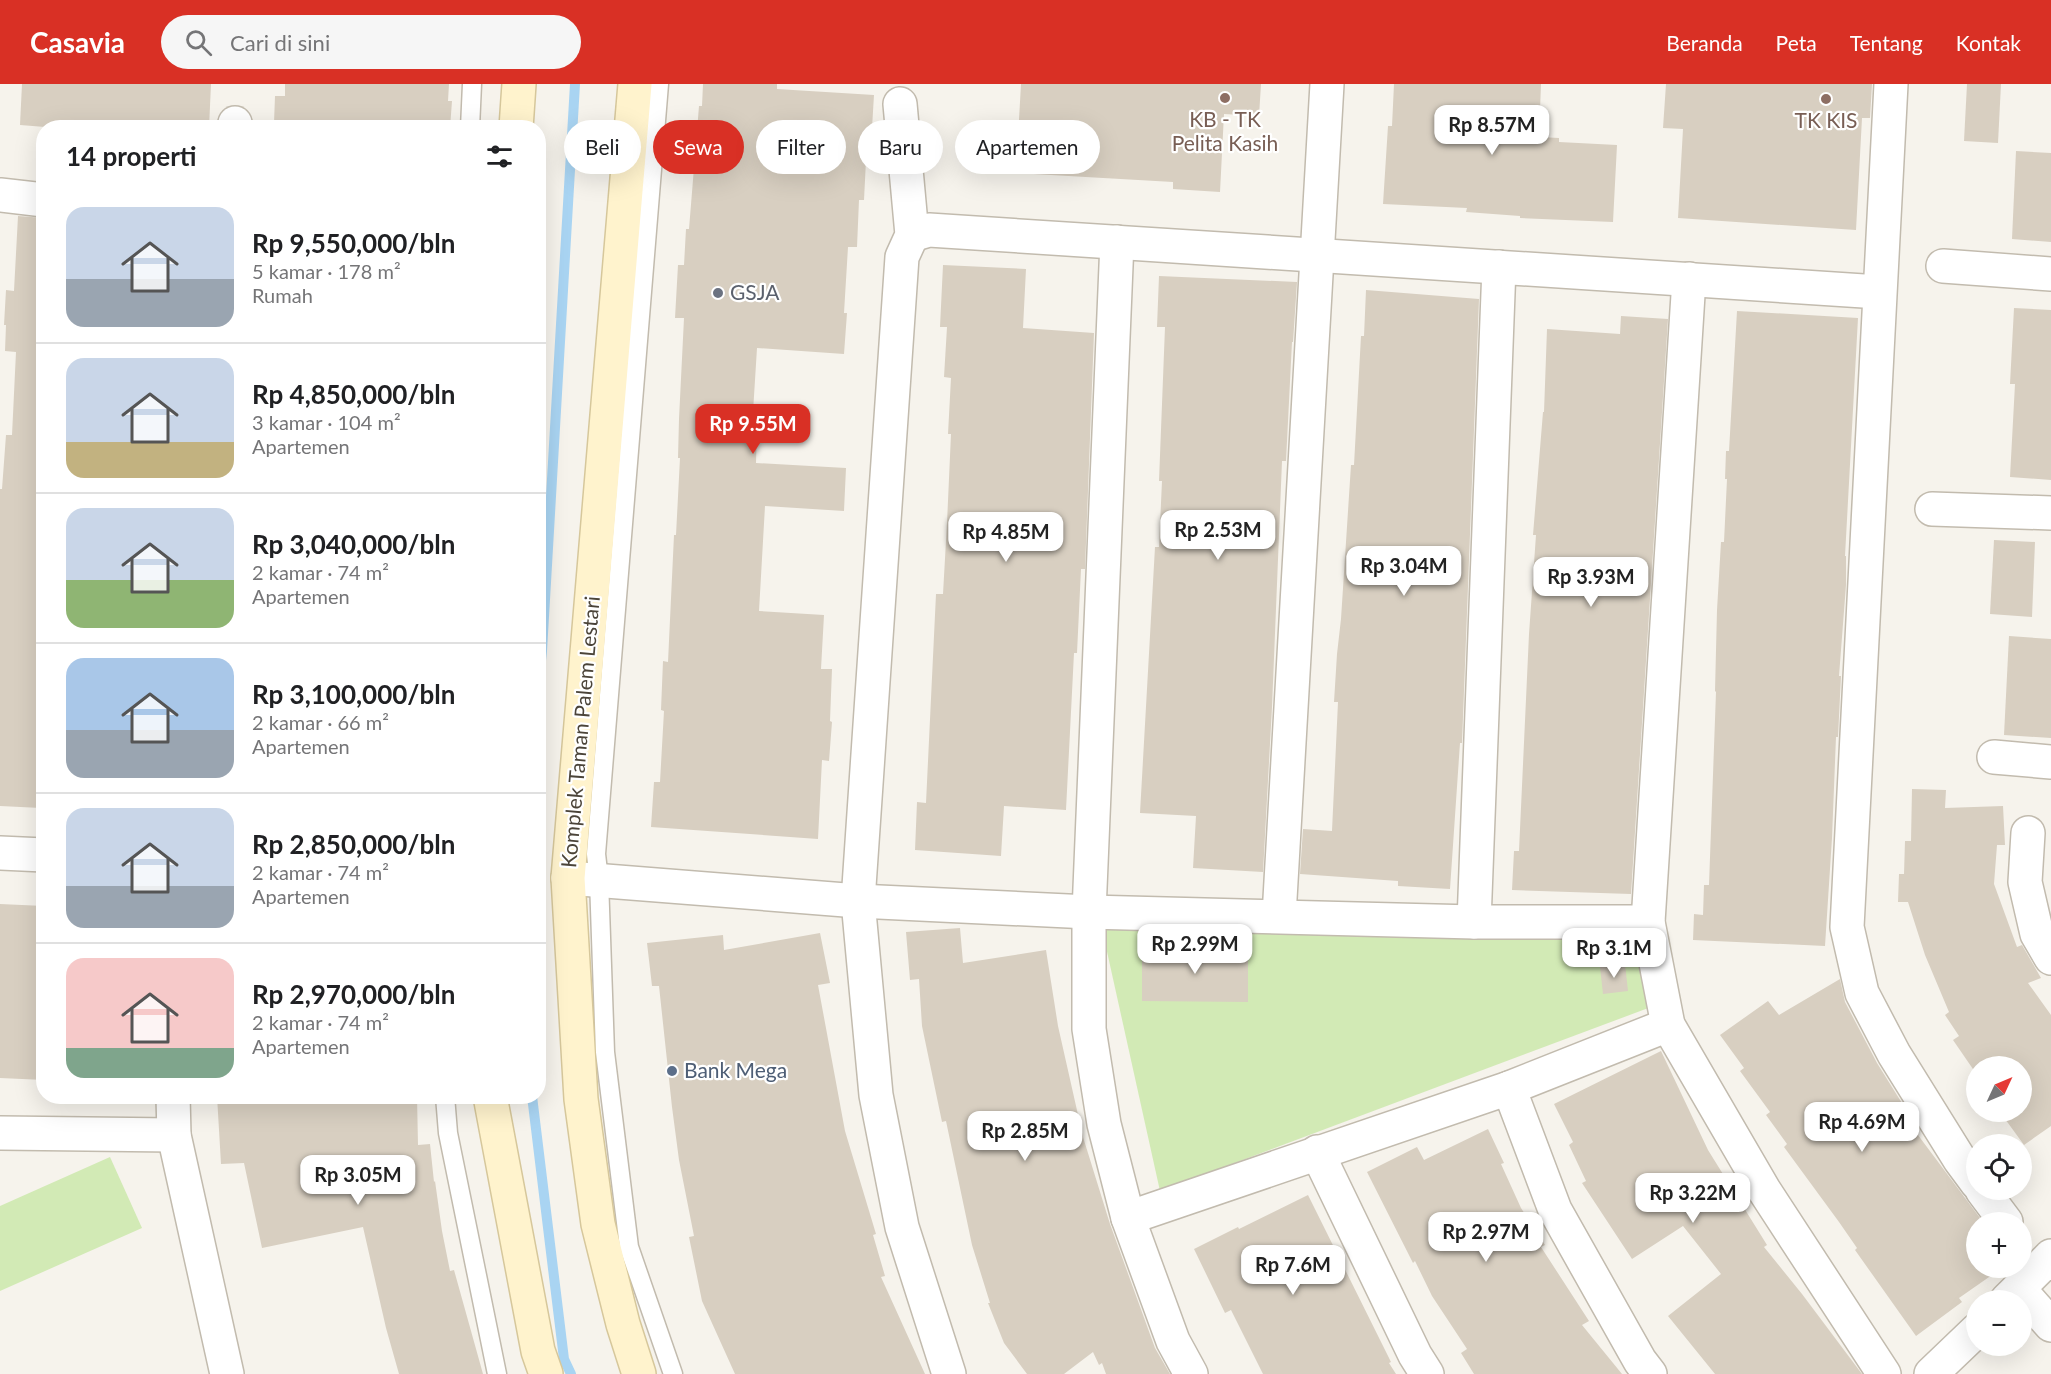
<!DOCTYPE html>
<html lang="id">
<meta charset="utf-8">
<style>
:root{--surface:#fff;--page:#f6f6f6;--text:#202124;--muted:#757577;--line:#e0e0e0;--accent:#d93025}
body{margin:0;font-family:Lato,sans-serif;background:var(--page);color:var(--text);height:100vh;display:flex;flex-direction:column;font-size:22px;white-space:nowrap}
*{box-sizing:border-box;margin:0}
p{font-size:20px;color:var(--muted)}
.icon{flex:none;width:33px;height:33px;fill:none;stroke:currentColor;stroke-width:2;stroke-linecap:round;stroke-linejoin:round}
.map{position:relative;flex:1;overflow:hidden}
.side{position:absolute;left:36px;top:36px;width:510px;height:984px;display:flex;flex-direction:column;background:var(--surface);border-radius:24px;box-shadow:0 6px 24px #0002}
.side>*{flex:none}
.banner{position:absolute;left:564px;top:36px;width:570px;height:54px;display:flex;gap:12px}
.needle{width:39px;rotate:46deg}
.tools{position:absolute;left:1966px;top:972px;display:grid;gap:12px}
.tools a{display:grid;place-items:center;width:66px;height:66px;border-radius:50%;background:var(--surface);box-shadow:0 6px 24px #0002;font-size:30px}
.price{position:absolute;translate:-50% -51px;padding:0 14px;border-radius:12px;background:#fff;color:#222;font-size:20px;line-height:39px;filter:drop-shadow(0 2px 3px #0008)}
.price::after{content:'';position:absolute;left:50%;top:36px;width:18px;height:14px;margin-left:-9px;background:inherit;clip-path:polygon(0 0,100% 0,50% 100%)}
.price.active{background:var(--accent);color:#fff}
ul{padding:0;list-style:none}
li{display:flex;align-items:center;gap:18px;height:150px;padding:0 30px}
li+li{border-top:2px solid var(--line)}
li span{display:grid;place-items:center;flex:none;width:168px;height:120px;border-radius:18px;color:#555}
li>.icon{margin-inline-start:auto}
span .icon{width:72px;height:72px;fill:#fffc;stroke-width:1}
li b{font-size:26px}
h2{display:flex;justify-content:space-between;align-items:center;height:72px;padding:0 30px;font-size:26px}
.pill{padding:0 21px;border-radius:27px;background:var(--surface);box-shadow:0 6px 24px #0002;font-size:21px;line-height:54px}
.pill.active{background:var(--accent);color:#fff}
header{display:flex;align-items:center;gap:36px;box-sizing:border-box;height:84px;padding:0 30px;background:var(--accent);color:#fff}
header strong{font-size:28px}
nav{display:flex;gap:33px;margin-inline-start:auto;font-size:21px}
.search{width:420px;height:54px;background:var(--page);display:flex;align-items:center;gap:15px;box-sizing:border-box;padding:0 21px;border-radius:33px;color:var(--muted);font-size:22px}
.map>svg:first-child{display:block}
.green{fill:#d2eab5}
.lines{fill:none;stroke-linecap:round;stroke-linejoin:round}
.stream{stroke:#a9d4f2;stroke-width:10}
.building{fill:#d8cfc1}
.lane-casing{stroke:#c2bbae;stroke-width:21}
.street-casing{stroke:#c2bbae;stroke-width:36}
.secondary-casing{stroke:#d6c79b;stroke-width:36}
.lane{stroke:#fff;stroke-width:18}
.street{stroke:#fff;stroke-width:33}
.secondary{stroke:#fff3cd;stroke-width:33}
.education-dot{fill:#8d6e63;stroke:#fff;stroke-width:2}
.worship-dot{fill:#6b7280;stroke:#fff;stroke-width:2}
.service-dot{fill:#5c6f8a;stroke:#fff;stroke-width:2}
.labels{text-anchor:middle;stroke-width:4.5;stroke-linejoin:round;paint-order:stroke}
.education-label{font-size:21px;fill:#785e54;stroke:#fff}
.worship-label{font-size:21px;fill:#5b616d;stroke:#fff;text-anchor:start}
.street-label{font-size:21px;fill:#4b4439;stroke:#fff}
.service-label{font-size:21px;fill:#4e5e75;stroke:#fff;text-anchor:start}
</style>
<header>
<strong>Casavia</strong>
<div class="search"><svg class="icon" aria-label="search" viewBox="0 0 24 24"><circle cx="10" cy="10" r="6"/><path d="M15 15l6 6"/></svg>Cari di sini</div>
<nav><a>Beranda</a><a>Peta</a><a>Tentang</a><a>Kontak</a></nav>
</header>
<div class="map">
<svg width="2051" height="1290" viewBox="0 0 2051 1290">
<rect width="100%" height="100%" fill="#f6f3ec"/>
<g class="green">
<path d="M 1102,845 L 1650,851 L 1659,920 L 1160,1107 Z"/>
<path d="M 110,1073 L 142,1144 L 0,1207 L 0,1122 Z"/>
</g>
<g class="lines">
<g class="stream">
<path d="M 538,605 L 542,567 L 575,0"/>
<path d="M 532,1012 L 564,1275 L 571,1290"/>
</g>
</g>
<g class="building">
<path d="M 22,0 L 211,0 L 209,44 L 58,44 L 20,41 Z"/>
<path d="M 285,0 L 449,0 L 448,17 L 452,17 L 450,44 L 353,44 L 274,39 L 275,12 L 285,12 Z"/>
<path d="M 703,0 L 777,0 L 777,5 L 874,11 L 872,44 L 870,44 L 868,76 L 866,76 L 864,116 L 859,116 L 857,163 L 848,163 L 844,229 L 847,229 L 844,270 L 757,264 L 752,344 L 757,344 L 756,379 L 846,384 L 844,427 L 765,422 L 759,527 L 824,531 L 821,585 L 832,585 L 830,637 L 832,638 L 829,677 L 822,676 L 818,755 L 651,743 L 654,698 L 660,698 L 664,627 L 661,626 L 663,577 L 668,578 L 674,451 L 676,451 L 680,374 L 678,374 L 679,335 L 684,234 L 675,234 L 678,181 L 684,181 L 686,145 L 689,145 L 699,22 L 702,22 Z"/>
<path d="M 1021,0 L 1261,0 L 1259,32 L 1224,30 L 1220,108 L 1173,105 L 1173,98 L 1016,89 Z"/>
<path d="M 1394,0 L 1541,0 L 1539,53 L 1559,54 L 1559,58 L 1617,61 L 1613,138 L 1520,134 L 1520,132 L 1466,128 L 1467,124 L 1383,120 L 1388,42 L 1392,42 Z"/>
<path d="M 1666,0 L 1872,0 L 1870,34 L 1862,34 L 1856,146 L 1678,134 L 1683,45 L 1663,44 Z"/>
<path d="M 1967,0 L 2001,0 L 1998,59 L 1964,57 Z"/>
<path d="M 2016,67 L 2051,69 L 2051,158 L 2012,155 Z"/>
<path d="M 18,132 L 44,134 L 44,553 L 41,607 L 44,607 L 44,676 L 41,724 L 0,722 L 0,405 L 2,405 L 6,351 L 12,351 L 16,268 L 5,267 L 6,241 L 4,241 L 6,206 L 14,207 Z"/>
<path d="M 943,181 L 1026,185 L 1023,244 L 1094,249 L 1085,485 L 1081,485 L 1077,569 L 1074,569 L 1066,726 L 1004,722 L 1001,772 L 915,766 L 917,718 L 926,719 L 936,510 L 943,510 L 947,439 L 951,350 L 948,350 L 951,294 L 944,293 L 947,243 L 940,243 Z"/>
<path d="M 1159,192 L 1297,198 L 1293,258 L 1292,258 L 1286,377 L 1282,377 L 1272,623 L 1263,788 L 1193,784 L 1196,732 L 1140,729 L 1155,463 L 1159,463 L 1162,397 L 1159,397 L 1165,243 L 1157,243 Z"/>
<path d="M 1366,206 L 1479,215 L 1462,659 L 1460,659 L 1450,805 L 1398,802 L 1398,797 L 1300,790 L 1303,745 L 1332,747 L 1338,618 L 1334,618 L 1337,570 L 1341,535 L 1351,381 L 1354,381 L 1361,252 L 1364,252 Z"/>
<path d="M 2014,224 L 2051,226 L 2051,396 L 2010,393 L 2015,300 L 2010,300 Z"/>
<path d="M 1737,227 L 1858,234 L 1845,472 L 1846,472 L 1846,501 L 1839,592 L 1841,592 L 1838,653 L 1836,653 L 1832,754 L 1825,862 L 1693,856 L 1694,830 L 1703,831 L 1704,801 L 1709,801 L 1716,608 L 1715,607 L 1717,526 L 1721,458 L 1724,458 L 1727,395 L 1725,395 L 1726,367 L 1729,367 Z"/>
<path d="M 1621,232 L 1668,235 L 1631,810 L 1512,806 L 1514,767 L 1519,767 L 1529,550 L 1536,451 L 1533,451 L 1543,328 L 1544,328 L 1547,245 L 1620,250 Z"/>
<path d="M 1994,456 L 2035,458 L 2032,533 L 1990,530 Z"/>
<path d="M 2009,552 L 2051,555 L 2051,654 L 2004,651 Z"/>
<path d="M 1912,705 L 1946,706 L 1945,724 L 2003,722 L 2005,761 L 1997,761 L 1994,800 L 2017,863 L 2022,861 L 2041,894 L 2028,899 L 2051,931 L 2051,1042 L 2024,1061 L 2000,1028 L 2022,1028 L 2022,982 L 1977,982 L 1977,995 L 1973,989 L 1975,988 L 1953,956 L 1959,952 L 1945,931 L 1949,928 L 1925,871 L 1908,818 L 1898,818 L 1899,790 L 1904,790 L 1905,757 L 1911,757 Z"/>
<path d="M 0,820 L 44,822 L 44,996 L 0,994 Z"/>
<path d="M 960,844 L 963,879 L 1046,866 L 1058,942 L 1083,1053 L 1110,1140 L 1155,1264 L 1170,1290 L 1106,1290 L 1102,1279 L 1099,1281 L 1093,1268 L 1064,1290 L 1027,1290 L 1004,1259 L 988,1219 L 990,1219 L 972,1161 L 946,1037 L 942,1038 L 922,942 L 919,895 L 910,896 L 906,848 Z"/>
<path d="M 820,849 L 830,899 L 818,901 L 845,1047 L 876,1150 L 873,1151 L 885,1192 L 881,1193 L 925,1290 L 735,1290 L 702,1217 L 689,1153 L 694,1152 L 679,1076 L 672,1023 L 659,902 L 652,902 L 647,859 L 723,851 L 724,866 Z"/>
<path d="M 1142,863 L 1248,865 L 1248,918 L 1142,917 Z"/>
<path d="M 1625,880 L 1628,907 L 1603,910 L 1600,883 Z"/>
<path d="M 1840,895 L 1845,918 L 1877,979 L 1910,1032 L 1906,1035 L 1983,1138 L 1977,1138 L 1977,1184 L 2002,1184 L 1959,1214 L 1962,1218 L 1916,1252 L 1855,1166 L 1857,1164 L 1839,1138 L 1784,1063 L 1787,1060 L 1766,1031 L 1770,1028 L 1740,987 L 1744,984 L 1720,951 L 1768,917 L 1779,931 Z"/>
<path d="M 1661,967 L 1708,1066 L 1767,1161 L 1764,1163 L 1802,1210 L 1862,1290 L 1715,1290 L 1668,1232 L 1721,1190 L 1683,1142 L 1632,1175 L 1582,1099 L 1586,1097 L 1569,1061 L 1573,1058 L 1554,1020 Z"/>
<path d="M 217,1012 L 417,1012 L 418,1061 L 430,1060 L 434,1098 L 435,1097 L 442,1147 L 450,1187 L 454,1186 L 483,1290 L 399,1290 L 386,1244 L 363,1143 L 262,1164 L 244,1079 L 221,1080 Z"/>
<path d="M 1488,1045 L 1504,1079 L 1501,1080 L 1521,1124 L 1545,1161 L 1541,1163 L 1589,1237 L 1582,1241 L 1622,1290 L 1474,1290 L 1461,1269 L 1467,1265 L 1432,1212 L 1415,1177 L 1413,1179 L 1367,1088 L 1417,1063 L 1424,1076 Z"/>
<path d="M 1308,1111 L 1391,1278 L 1389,1279 L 1396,1290 L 1263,1290 L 1231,1226 L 1225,1229 L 1194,1165 L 1238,1143 L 1239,1145 Z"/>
</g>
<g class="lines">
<defs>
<g id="lane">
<path d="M 659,0 L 596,770 L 599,796 L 605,968 L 629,1163 L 673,1290"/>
<path d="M 470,44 L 472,0"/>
<path d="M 445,1012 L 448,1049 L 497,1290"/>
</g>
<g id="street">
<path d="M 1891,0 L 1847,843 L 1862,909 L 1894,970 L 1960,1076 L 1977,1099"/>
<path d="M 900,20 L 912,151 L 902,173 L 858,817 L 876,1011 L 902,1143 L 949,1290"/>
<path d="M 234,44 L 235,39"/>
<path d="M 0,111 L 44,116"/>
<path d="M 912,151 L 929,146 L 1879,208"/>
<path d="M 1117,158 L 1089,828 L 1089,945 L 1104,1040 L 1128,1134 L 1173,1257 L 1191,1290"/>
<path d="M 1943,182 L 2051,190"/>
<path d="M 1689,195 L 1648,838 L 1668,941 L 1764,1106 L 1884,1290"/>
<path d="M 1932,425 L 2051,429"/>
<path d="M 1994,673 L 2051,678"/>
<path d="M 2028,749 L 2025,798 L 2037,850 L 2051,874"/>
<path d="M 0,769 L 44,771"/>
<path d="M 568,794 L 858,817 L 1089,828 L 1474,838 L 1648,838"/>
<path d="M 1279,832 L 1327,0"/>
<path d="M 1474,838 L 1499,183"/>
<path d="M 1509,1004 L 1555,1126 L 1640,1277 L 1650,1290"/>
<path d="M 173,1012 L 174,1051 L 227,1290"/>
<path d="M 0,1049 L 174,1051"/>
<path d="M 1317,1068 L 1415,1271 L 1427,1290"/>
<path d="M 1982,1106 L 2006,1138"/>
<path d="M 1128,1134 L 1509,1004 L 1668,941"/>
<path d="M 2019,1205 L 2051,1241"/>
<path d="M 2007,1216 L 2051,1172"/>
<path d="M 1931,1290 L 1977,1246"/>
</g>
<g id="secondary">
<path d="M 635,0 L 568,794 L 581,1015 L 598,1140 L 623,1240 L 639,1290"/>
<path d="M 516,44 L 519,0"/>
<path d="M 490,1012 L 538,1267 L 546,1290"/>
</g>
</defs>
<use href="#lane" class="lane-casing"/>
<use href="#street" class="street-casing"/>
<use href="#secondary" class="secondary-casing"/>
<use href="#lane" class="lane"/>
<use href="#street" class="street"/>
<use href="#secondary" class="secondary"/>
</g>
<g class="education-dot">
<circle cx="1225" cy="14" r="6"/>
<circle cx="1826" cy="15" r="6"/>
</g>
<circle class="worship-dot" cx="718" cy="209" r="6"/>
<circle class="service-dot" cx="672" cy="987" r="6"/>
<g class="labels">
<g class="education-label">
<text x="1225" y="43">KB - TK<tspan x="1225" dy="24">Pelita Kasih</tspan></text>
<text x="1826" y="44">TK KIS</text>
</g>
<g class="worship-label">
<text x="730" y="216">GSJA</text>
</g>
<g class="street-label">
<text transform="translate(581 648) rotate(-85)" y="7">Komplek Taman Palem Lestari</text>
</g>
<g class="service-label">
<text x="684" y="994">Bank Mega</text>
</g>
</g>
</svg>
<div class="tools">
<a><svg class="needle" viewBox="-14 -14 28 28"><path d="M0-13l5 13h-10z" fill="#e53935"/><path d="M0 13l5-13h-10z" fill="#757577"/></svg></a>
<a><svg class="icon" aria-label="locate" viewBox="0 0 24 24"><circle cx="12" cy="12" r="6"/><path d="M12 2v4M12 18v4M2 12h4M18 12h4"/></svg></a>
<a>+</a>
<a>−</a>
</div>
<b class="price" style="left:1492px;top:72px">Rp 8.57M</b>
<b class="price active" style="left:753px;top:371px">Rp 9.55M</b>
<b class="price" style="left:1218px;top:477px">Rp 2.53M</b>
<b class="price" style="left:1006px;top:479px">Rp 4.85M</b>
<b class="price" style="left:1404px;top:513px">Rp 3.04M</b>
<b class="price" style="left:1591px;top:524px">Rp 3.93M</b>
<b class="price" style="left:1195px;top:891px">Rp 2.99M</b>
<b class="price" style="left:1614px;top:895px">Rp 3.1M</b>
<b class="price" style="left:1862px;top:1069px">Rp 4.69M</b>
<b class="price" style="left:1025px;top:1078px">Rp 2.85M</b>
<b class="price" style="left:358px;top:1122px">Rp 3.05M</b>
<b class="price" style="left:1693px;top:1140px">Rp 3.22M</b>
<b class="price" style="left:1486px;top:1179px">Rp 2.97M</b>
<b class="price" style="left:1293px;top:1212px">Rp 7.6M</b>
<div class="banner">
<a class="pill">Beli</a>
<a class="pill active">Sewa</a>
<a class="pill">Filter</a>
<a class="pill">Baru</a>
<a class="pill">Apartemen</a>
</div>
<section class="side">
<h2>14 properti<svg class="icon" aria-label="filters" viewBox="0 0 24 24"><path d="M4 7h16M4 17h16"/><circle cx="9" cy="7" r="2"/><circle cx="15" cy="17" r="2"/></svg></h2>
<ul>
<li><span style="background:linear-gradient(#c9d6e8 60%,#9aa5b1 0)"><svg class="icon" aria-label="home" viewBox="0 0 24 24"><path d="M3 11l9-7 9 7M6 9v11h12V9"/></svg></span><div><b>Rp 9,550,000/bln</b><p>5 kamar · 178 m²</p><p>Rumah</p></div></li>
<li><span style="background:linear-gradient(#c9d6e8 70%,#c2b280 0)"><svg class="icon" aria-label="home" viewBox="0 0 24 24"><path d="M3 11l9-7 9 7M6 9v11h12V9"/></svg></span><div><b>Rp 4,850,000/bln</b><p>3 kamar · 104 m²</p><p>Apartemen</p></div></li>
<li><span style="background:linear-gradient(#c9d6e8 60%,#8fb573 0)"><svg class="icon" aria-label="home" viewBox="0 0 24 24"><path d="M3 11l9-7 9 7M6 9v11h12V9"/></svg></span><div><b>Rp 3,040,000/bln</b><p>2 kamar · 74 m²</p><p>Apartemen</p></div></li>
<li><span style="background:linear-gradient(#a9c7e8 60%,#9aa5b1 0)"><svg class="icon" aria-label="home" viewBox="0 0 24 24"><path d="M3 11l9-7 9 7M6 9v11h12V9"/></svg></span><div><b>Rp 3,100,000/bln</b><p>2 kamar · 66 m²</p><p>Apartemen</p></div></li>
<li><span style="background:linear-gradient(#c9d6e8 65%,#9aa5b1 0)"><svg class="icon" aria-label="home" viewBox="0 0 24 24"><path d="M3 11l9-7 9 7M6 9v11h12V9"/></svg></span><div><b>Rp 2,850,000/bln</b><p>2 kamar · 74 m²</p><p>Apartemen</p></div></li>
<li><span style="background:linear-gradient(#f6c9c9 75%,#7fa58c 0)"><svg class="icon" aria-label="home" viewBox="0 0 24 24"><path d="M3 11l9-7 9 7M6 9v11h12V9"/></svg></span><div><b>Rp 2,970,000/bln</b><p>2 kamar · 74 m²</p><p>Apartemen</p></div></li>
</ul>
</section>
</div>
